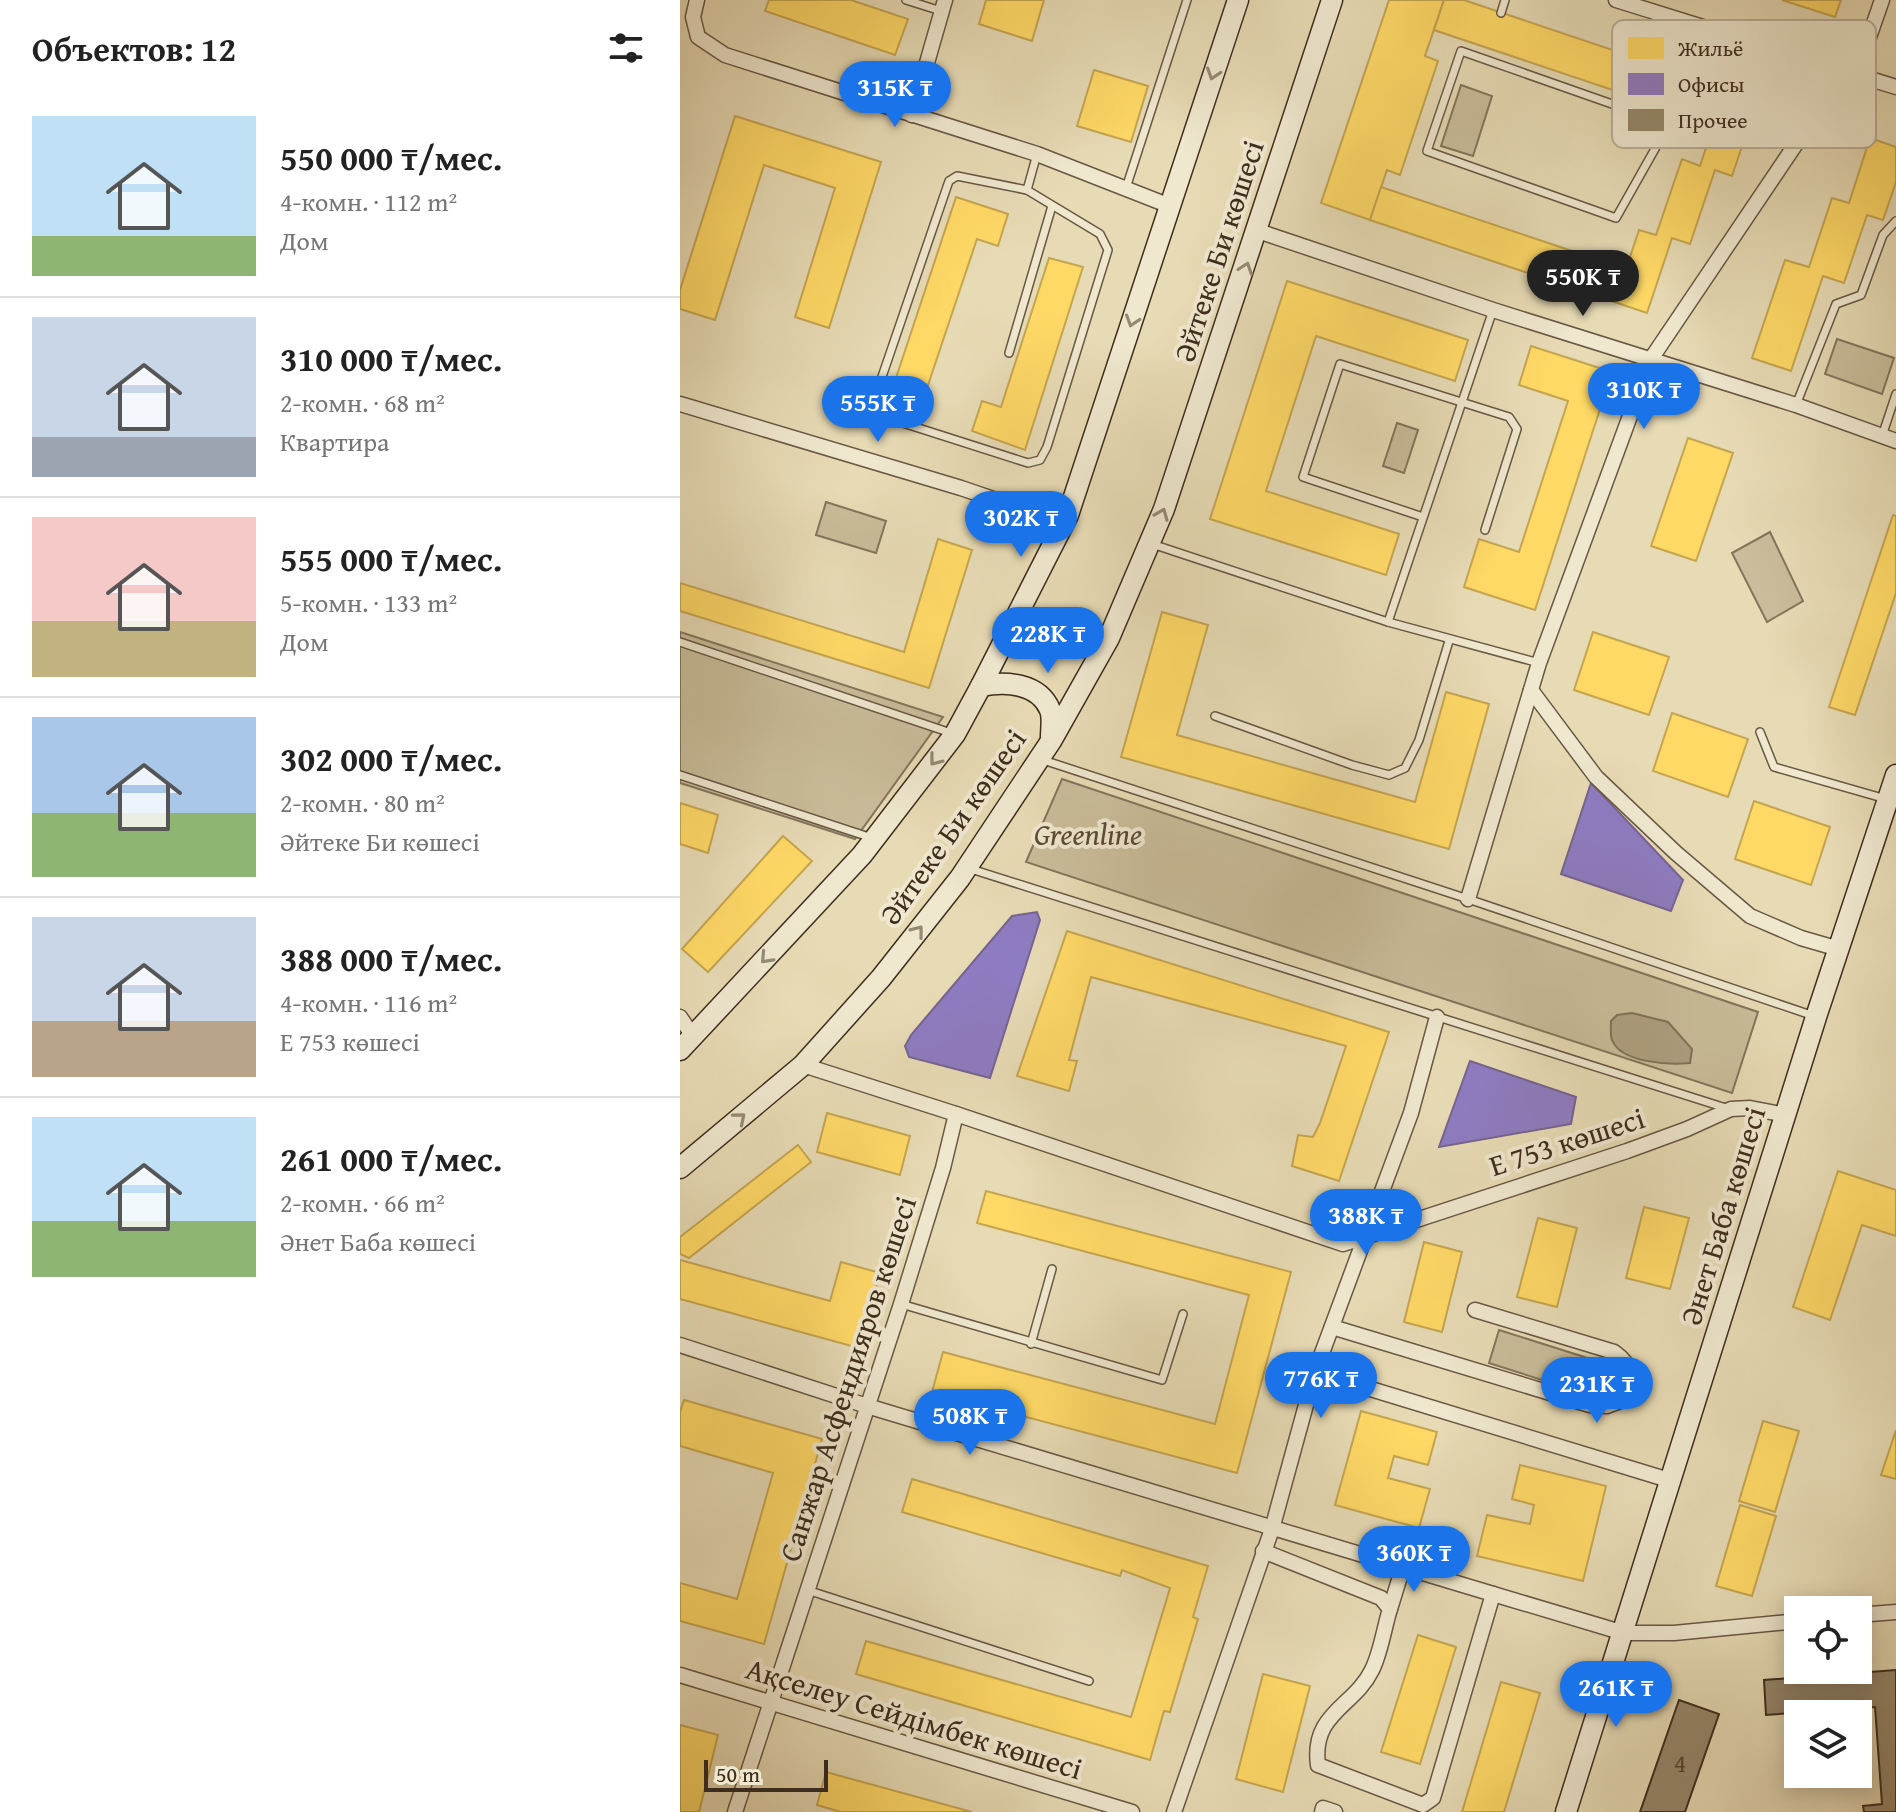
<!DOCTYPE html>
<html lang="ru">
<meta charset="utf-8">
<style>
:root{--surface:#fff;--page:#f2f2f2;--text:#222;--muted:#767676;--line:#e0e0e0;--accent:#1a73e8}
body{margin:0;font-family:"Gentium Book Plus",serif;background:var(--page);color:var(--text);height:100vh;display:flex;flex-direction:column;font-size:30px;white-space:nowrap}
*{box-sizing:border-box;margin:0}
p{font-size:26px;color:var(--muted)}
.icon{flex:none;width:44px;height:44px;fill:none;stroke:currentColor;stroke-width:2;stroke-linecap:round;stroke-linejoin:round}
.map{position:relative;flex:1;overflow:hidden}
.drawer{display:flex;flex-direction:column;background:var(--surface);width:680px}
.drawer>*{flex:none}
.buttons{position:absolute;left:1104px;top:1596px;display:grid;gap:16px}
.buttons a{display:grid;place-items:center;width:88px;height:88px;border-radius:0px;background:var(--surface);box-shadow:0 4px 20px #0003;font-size:40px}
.scale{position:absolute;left:24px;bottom:20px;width:124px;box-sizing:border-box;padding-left:8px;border:4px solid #3e2d1d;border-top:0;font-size:22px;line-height:28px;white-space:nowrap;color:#3e2d1d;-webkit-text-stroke:6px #efe8cf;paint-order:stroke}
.price{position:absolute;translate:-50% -68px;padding:0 18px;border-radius:28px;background:var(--accent);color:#fff;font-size:26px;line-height:52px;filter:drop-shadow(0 2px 4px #0008)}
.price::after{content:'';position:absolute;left:50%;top:48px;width:24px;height:18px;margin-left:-12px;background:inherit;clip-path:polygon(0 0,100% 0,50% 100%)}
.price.active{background:#222;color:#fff}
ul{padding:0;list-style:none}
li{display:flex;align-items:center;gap:24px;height:200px;padding:0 32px}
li+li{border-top:2px solid var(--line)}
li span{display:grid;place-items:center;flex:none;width:224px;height:160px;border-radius:0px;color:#555}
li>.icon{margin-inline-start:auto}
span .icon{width:96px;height:96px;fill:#fffc;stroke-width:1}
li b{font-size:34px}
h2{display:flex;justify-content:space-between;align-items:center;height:96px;padding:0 32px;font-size:34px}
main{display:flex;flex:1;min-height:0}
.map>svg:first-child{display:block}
.green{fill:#cabd9b;stroke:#84755c;stroke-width:2}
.water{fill:#aea081;stroke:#817259;stroke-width:2}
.homes{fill:#ffd966;stroke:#c5a550;stroke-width:2}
.offices{fill:#8e7cc3;stroke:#766491;stroke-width:2}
.building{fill:#96876c;stroke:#3e2d1d;stroke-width:2}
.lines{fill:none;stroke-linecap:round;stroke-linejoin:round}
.lane-casing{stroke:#685843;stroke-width:10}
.street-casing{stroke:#685843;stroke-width:17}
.secondary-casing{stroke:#3e2d1d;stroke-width:23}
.lane{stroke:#efe8cf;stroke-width:7}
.street{stroke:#efe8cf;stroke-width:14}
.secondary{stroke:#efe8cf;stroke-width:20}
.oneway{stroke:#968a76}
.labels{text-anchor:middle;stroke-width:8;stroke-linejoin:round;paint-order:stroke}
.number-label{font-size:26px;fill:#544431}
.street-label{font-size:30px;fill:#3e2d1d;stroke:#efe8cf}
.park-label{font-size:30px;font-style:italic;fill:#5a4a36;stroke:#efe8cf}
.key{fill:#efe8cf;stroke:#bab09a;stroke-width:2}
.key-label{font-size:22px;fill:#3e2d1d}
</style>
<main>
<section class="drawer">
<h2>Объектов: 12<svg class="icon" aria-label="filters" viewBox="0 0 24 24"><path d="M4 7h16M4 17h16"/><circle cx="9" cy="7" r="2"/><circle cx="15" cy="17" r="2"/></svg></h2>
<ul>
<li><span style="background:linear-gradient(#bfe0f5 75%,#8fb573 0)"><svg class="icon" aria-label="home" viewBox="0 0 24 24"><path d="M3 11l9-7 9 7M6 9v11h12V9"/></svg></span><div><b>550 000 ₸/мес.</b><p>4-комн. · 112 m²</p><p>Дом</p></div></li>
<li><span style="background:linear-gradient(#c9d6e8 75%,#9aa5b1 0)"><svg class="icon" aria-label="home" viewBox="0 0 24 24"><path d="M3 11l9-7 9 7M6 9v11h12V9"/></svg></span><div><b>310 000 ₸/мес.</b><p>2-комн. · 68 m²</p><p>Квартира</p></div></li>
<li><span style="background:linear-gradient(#f6c9c9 65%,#c2b280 0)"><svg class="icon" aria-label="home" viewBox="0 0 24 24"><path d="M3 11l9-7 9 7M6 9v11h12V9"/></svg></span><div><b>555 000 ₸/мес.</b><p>5-комн. · 133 m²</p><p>Дом</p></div></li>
<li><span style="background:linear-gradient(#a9c7e8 60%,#8fb573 0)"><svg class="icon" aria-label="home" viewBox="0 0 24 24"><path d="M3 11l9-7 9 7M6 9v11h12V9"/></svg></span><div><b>302 000 ₸/мес.</b><p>2-комн. · 80 m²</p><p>Әйтеке Би көшесі</p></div></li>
<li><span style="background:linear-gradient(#c9d6e8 65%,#b9a48a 0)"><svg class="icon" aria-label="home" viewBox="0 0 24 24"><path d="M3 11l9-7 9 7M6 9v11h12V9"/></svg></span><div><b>388 000 ₸/мес.</b><p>4-комн. · 116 m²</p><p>Е 753 көшесі</p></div></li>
<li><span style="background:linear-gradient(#bfe0f5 65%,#8fb573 0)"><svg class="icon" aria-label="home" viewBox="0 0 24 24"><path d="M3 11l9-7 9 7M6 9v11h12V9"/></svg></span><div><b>261 000 ₸/мес.</b><p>2-комн. · 66 m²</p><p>Әнет Баба көшесі</p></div></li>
</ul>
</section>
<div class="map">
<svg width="1216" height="1812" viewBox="0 0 1216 1812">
<rect width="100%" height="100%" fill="#e7dbb5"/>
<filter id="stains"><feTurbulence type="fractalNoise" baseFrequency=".0025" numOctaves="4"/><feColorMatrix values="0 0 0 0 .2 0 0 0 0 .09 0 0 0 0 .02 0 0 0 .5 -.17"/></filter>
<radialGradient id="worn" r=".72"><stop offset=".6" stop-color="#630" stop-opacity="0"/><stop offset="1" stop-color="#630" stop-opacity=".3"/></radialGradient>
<g class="green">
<path d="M 781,85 L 812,96 L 793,156 L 761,146 Z"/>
<path d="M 1157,339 L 1214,358 L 1202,394 L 1145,374 Z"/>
<path d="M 717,423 L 738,430 L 724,473 L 703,466 Z"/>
<path d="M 146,502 L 206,521 L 196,553 L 136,535 Z"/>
<path d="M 1090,532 L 1123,601 L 1087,622 L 1052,553 Z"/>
<path d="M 0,632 L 263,717 L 175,839 L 0,783 Z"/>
<path d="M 382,779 L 1078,1012 L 1052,1093 L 346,862 Z"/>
<path d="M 819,1330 L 917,1361 L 906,1394 L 809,1363 Z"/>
</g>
<path class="water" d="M 952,1013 L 988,1022 L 1012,1049 L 1010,1063 C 989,1065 941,1063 932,1040 C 930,1035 931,1026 931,1021 L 937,1015 Z"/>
<g class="homes">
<path d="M 89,0 L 171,0 L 228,19 L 215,55 L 85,11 Z"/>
<path d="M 306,0 L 364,0 L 352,41 L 299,24 Z"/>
<path d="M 709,0 L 764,0 L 745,56 L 758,61 L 720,175 L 707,170 L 690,220 L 641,203 Z"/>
<path d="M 764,0 L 784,0 L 1078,99 L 1052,176 L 1035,170 L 1010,244 L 992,238 L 967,313 L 690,220 L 701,187 L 946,269 L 959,230 L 976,235 L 1002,159 L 1020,166 L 1034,124 L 754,30 Z"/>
<path d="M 1102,0 L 1161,0 L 1155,17 Z"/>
<path d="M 414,70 L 468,86 L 451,142 L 397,126 Z"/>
<path d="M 55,116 L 201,162 L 149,328 L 115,317 L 155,188 L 84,165 L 35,320 L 0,309 L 0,290 Z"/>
<path d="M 1190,138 L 1216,147 L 1216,182 L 1203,220 L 1187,215 L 1164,283 L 1143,276 L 1111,371 L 1072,358 L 1105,260 L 1129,267 L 1152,198 L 1169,203 Z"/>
<path d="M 276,197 L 328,214 L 318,246 L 297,239 L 247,388 L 216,378 Z"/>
<path d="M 369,258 L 403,267 L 345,450 L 292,431 L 302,401 L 321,407 Z"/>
<path d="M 607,281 L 788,340 L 775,381 L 636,336 L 586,491 L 719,534 L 706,575 L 530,519 Z"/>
<path d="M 851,346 L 932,372 L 855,610 L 784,587 L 799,539 L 839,552 L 888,401 L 839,385 Z"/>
<path d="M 1008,438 L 1053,453 L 1016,561 L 971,546 Z"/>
<path d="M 1213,515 L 1216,516 L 1216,593 L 1175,715 L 1149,707 Z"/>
<path d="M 258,539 L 292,550 L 249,688 L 0,611 L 0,583 L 224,652 Z"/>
<path d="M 482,612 L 528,625 L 497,735 L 735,802 L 766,692 L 809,704 L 769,849 L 441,757 Z"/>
<path d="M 913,632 L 989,657 L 969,715 L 894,690 Z"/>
<path d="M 992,713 L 1068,739 L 1048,797 L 973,771 Z"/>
<path d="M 1074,801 L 1150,827 L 1131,885 L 1055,859 Z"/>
<path d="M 0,803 L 38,815 L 28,853 L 0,844 Z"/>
<path d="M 103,836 L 132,861 L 28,972 L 2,949 Z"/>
<path d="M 387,931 L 709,1032 L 659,1181 L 612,1166 L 618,1135 L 633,1137 L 640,1123 L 666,1046 L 411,977 L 389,1060 L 397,1061 L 389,1091 L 337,1076 Z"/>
<path d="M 147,1113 L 230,1136 L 220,1175 L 137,1152 Z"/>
<path d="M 118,1145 L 131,1162 L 9,1258 L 0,1254 L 0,1237 Z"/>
<path d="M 1158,1171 L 1216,1190 L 1216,1236 L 1182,1225 L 1150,1320 L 1113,1307 Z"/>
<path d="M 306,1191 L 611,1272 L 557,1473 L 252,1392 L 263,1352 L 535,1424 L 569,1295 L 297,1223 Z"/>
<path d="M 964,1207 L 1009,1218 L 990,1289 L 946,1278 Z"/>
<path d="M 858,1218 L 897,1228 L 877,1307 L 837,1297 Z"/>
<path d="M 744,1242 L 782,1252 L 762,1332 L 724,1322 Z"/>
<path d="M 0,1260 L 150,1301 L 161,1262 L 200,1273 L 179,1348 L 0,1299 Z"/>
<path d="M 4,1400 L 142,1439 L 84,1644 L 0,1621 L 0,1583 L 57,1599 L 93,1473 L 0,1446 L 0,1412 Z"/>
<path d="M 681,1411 L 757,1432 L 748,1465 L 714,1456 L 708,1478 L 750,1489 L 739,1528 L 655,1505 Z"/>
<path d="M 1083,1421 L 1119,1431 L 1095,1512 L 1059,1501 Z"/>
<path d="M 1216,1430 L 1216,1479 L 1201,1475 Z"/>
<path d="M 840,1465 L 926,1486 L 903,1581 L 797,1556 L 807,1515 L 850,1524 L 854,1505 L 832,1499 Z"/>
<path d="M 232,1479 L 528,1566 L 513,1617 L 518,1619 L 490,1712 L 484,1711 L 470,1760 L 176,1674 L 186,1641 L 451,1717 L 490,1588 L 442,1570 L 440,1576 L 222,1512 Z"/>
<path d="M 1060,1505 L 1096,1516 L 1072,1596 L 1036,1586 Z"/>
<path d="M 738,1635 L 776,1647 L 740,1764 L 701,1752 Z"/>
<path d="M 583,1674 L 630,1686 L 603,1792 L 556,1779 Z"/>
<path d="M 821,1682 L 860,1693 L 824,1812 L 782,1812 Z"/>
<path d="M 0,1725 L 38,1735 L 19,1812 L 0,1812 Z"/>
<path d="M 146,1772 L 292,1812 L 161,1812 L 137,1805 Z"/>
</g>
<g class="offices">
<path d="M 911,783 L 1003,880 L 991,911 L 881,874 Z"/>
<path d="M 357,912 L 360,920 L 310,1078 L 229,1057 L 225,1046 L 231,1035 L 332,916 Z"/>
<path d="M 790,1061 L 896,1097 L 891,1124 L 759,1147 Z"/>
</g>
<g class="building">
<path d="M 1216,1670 L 1216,1812 L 1184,1812 L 1183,1806 L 1202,1804 L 1195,1707 L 1086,1715 L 1084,1680 Z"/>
<path d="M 999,1700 L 1039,1714 L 1005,1812 L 960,1812 Z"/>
</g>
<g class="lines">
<defs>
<g id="lane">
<path d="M 226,0 L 261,11"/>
<path d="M 821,13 L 825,0"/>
<path d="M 781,51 L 989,124 L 936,218 L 747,151 Z"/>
<path d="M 277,176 L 347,190 L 420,234 L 428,250 L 367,447 L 360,460 L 348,463 L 204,417 L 194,411 L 193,403 L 269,181 Z"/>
<path d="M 446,188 L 507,0"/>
<path d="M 347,190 L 357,154"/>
<path d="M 329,353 L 372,206"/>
<path d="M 1116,405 L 1156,304 L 1181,295 L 1203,235 L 1216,221"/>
<path d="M 1202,436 L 1216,394"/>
<path d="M 743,517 L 623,477 L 660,364 L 829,417 L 837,429 L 805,530"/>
<path d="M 472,544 L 708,622 L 813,310"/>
<path d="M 708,622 L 859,663"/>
<path d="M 0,642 L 271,733"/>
<path d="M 535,716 L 672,765 L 709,775 L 725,768 L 739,740 L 769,641"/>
<path d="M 1080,732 L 1094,767 L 1206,799"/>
<path d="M 360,759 L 788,899 L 1134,1016"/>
<path d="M 0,775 L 192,838"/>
<path d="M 291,869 L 1049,1109"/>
<path d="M 221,1304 L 482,1380 L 503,1314"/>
<path d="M 351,1344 L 372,1269"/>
<path d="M 127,1590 L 409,1681"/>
</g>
<g id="street">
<path d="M 17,0 L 13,17 L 18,37 L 45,55 L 357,154 L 490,206"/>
<path d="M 936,0 L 1216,87"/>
<path d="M 232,115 L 265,0"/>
<path d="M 578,231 L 813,310 L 1116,405 L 1216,441"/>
<path d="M 0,404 L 281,488 L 384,523"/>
<path d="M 851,690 L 916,777 L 996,853 L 1070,916 L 1121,938 L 1159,949"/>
<path d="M 788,899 L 859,663 L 971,359 L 1165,71 L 1186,46 L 1202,0"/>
<path d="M 0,1017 L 13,1036"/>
<path d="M 276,1114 L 663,1244 L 947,1151 L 1007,1129 L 1051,1109 L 1070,1108 L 1106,1115"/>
<path d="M 652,1327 L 910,1405 L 927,1406 L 940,1401 C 948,1378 957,1368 934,1352 L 795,1310"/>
<path d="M 0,1345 L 187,1406 L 813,1594 L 753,1798 L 743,1805 L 638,1765 C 631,1713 674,1707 692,1670 C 701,1652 704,1628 710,1609 L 701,1598 L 583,1551"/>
<path d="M 635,1372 L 992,1481"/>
<path d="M 813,1594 L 944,1633 L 994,1633 L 1118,1621"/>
<path d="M 710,1609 L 723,1567"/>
<path d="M 1178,1615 L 1216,1612"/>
<path d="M 0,1675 L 452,1812"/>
<path d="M 55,1812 L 221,1304 L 263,1168 L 276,1114 L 123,1065"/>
<path d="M 494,1812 L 592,1529 L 635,1372 L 731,1113 L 757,1017"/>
<path d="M 642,1812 L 643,1808 L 655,1812"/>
</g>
<g id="secondary">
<path d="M 301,686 C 326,681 359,683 370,710 C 373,717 371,729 371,737"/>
<path d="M 0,1050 L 182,855 L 275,734 L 301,686 L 388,515 L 558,0"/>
<path d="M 0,1168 L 123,1065 L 201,978 L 280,878 L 371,741 L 429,638 L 484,509 L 652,0"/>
<path d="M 886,1812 L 1136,1017 L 1216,775"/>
</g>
</defs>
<use href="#lane" class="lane-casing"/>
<use href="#street" class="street-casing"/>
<use href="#secondary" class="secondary-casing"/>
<use href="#lane" class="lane"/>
<use href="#street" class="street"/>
<use href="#secondary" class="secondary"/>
</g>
<defs><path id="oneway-chevron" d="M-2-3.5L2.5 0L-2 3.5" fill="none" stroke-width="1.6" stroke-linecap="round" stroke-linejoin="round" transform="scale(2)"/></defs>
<g class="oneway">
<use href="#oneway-chevron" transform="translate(533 74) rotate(108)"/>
<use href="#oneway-chevron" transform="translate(566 268) rotate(-71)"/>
<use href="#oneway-chevron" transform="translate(452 321) rotate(108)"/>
<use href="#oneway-chevron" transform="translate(482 514) rotate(-68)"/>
<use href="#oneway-chevron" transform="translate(255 760) rotate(128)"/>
<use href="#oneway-chevron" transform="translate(238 931) rotate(-52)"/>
<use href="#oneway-chevron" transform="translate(86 958) rotate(133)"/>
<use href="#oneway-chevron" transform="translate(60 1118) rotate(-40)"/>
</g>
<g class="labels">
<g class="number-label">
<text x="1000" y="1772">4</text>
</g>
<g class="street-label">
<text transform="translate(539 251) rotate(-72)" y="10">Әйтеке Би көшесі</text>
<text transform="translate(273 827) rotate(-55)" y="10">Әйтеке Би көшесі</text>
<text transform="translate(887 1142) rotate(-18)" y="10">Е 753 көшесі</text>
<text transform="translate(1043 1216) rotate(-73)" y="10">Әнет Баба көшесі</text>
<text transform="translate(168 1379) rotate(-72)" y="10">Санжар Асфендияров көшесі</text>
<text transform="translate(234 1719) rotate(17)" y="10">Ақселеу Сейдімбек көшесі</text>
</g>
<g class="park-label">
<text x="408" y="845">Greenline</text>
</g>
</g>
<rect x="932" y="20" width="264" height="128" rx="12" class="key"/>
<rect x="948" y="37" width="36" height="22" fill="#ffd966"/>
<rect x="948" y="73" width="36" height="22" fill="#8e7cc3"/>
<rect x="948" y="109" width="36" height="22" fill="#96876c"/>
<g class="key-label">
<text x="998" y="56">Жильё</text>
<text x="998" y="92">Офисы</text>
<text x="998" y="128">Прочее</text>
</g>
<rect width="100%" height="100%" filter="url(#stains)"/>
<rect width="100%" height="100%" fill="url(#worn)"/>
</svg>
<div class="buttons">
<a><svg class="icon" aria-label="locate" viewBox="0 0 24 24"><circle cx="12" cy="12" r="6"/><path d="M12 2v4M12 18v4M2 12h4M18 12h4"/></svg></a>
<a><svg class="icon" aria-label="layers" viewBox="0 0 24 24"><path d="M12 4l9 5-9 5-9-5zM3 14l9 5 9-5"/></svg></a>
</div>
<div class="scale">50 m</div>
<b class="price" style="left:215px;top:129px">315K ₸</b>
<b class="price active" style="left:903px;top:318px">550K ₸</b>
<b class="price" style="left:964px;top:431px">310K ₸</b>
<b class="price" style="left:198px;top:444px">555K ₸</b>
<b class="price" style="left:341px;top:559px">302K ₸</b>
<b class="price" style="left:368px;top:675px">228K ₸</b>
<b class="price" style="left:686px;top:1257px">388K ₸</b>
<b class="price" style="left:641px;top:1420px">776K ₸</b>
<b class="price" style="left:917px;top:1425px">231K ₸</b>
<b class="price" style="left:290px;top:1457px">508K ₸</b>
<b class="price" style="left:734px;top:1594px">360K ₸</b>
<b class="price" style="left:936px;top:1729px">261K ₸</b>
</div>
</main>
